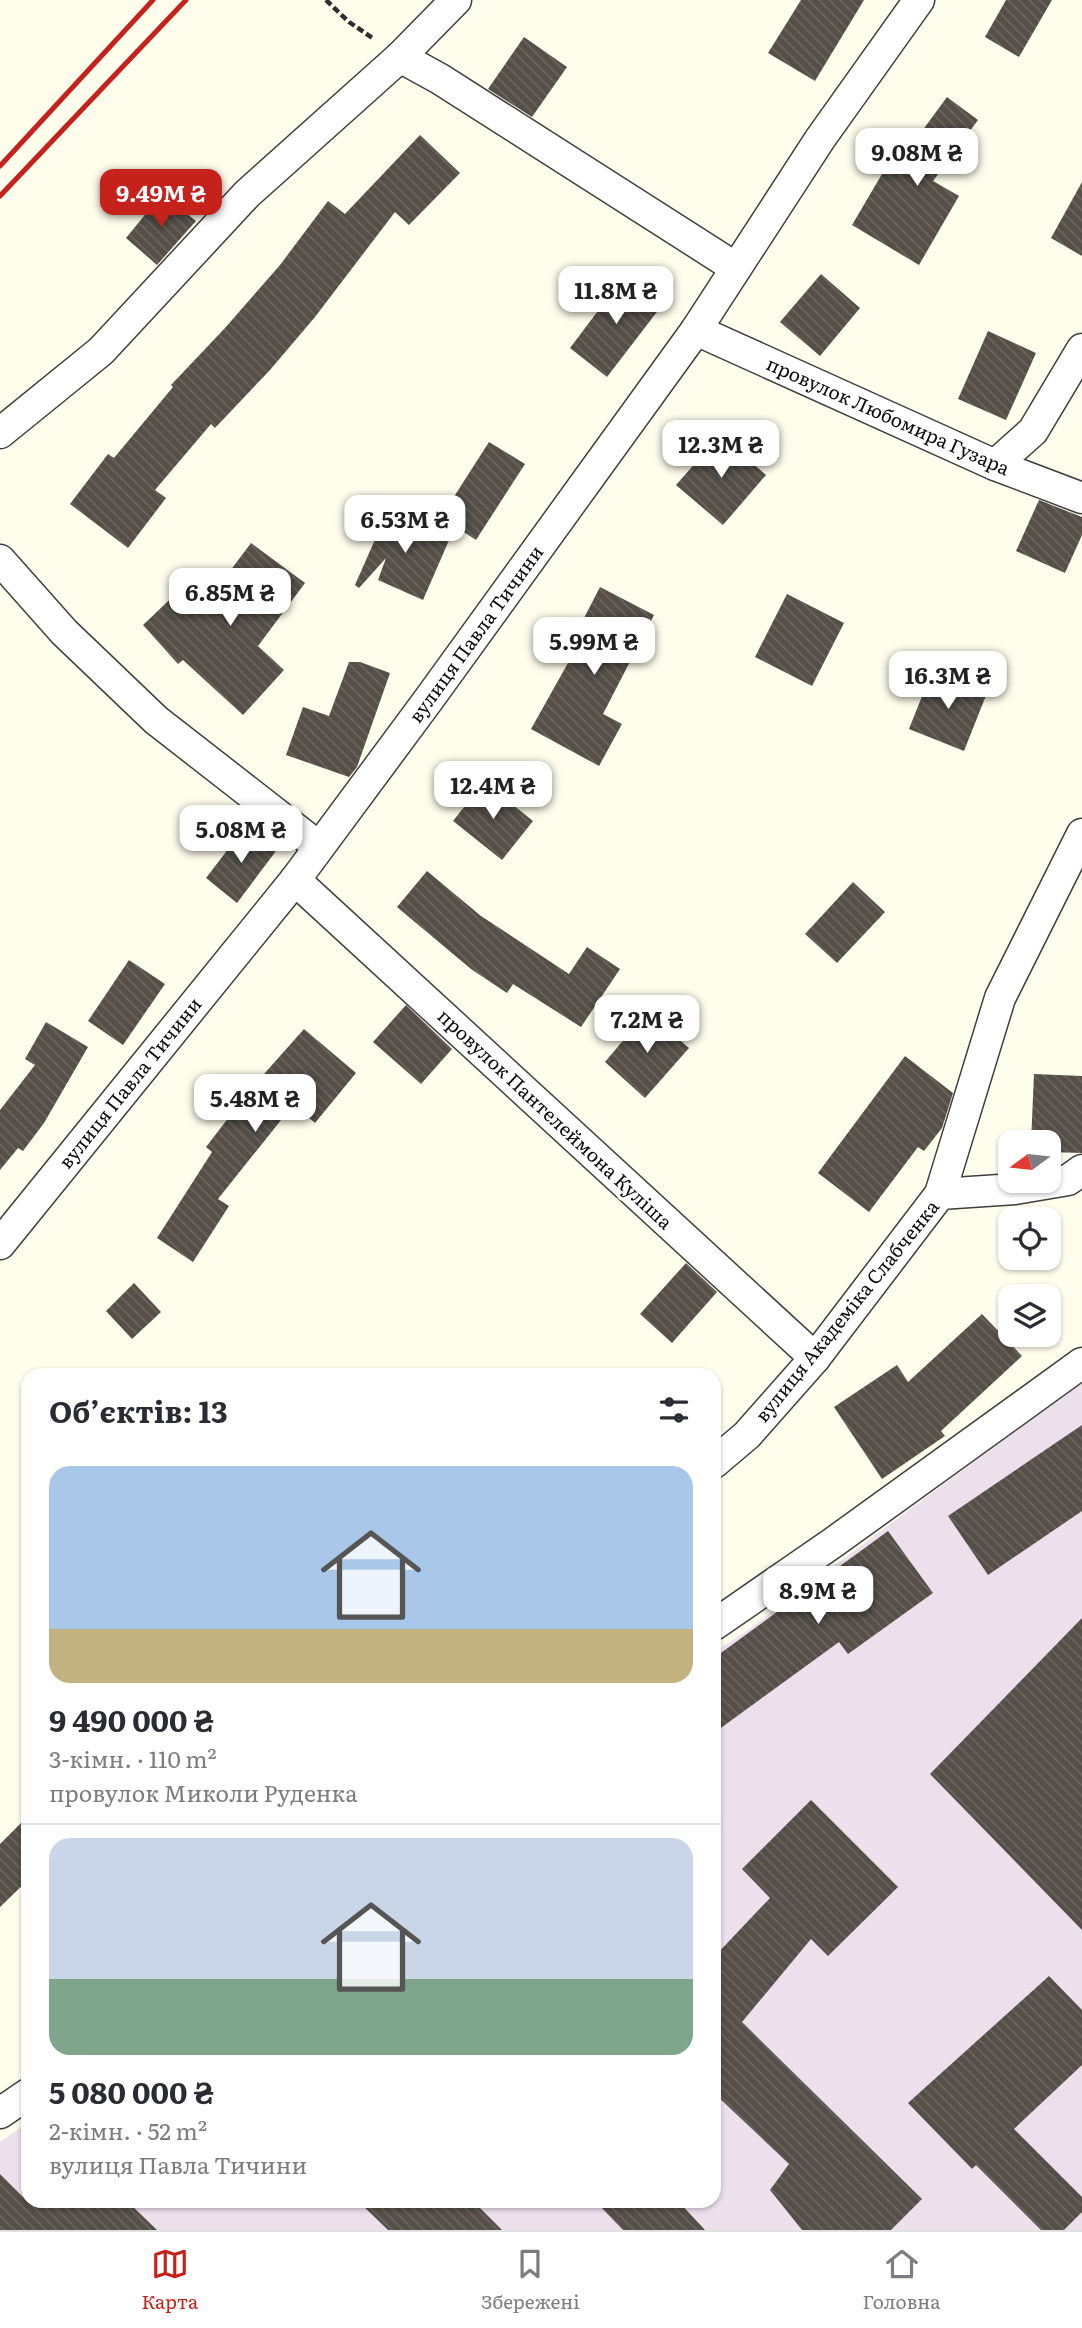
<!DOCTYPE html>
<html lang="uk">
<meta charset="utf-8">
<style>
:root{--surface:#fff;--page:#f2f2f3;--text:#2b2b33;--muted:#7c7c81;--line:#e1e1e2;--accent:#c5221b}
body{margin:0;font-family:Literata,serif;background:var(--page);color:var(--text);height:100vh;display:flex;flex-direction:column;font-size:26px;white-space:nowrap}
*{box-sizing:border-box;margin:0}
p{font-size:23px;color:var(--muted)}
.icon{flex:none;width:38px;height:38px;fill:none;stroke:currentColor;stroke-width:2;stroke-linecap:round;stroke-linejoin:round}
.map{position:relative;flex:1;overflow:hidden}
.drawer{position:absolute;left:21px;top:1368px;width:700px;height:840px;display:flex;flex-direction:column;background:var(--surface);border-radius:21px;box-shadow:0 2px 5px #0004}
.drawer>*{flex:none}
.needle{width:46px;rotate:255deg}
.buttons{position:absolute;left:998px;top:1130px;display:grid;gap:14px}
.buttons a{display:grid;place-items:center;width:63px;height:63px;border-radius:14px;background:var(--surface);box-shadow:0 2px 5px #0004;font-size:35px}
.price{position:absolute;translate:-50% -60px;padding:0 16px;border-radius:14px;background:#fff;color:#222;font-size:23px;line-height:46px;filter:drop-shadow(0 2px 4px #0008)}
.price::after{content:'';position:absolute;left:50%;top:42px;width:21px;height:16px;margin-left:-10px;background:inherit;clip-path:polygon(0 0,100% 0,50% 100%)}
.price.current{background:var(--accent);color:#fff}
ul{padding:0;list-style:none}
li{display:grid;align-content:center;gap:14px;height:371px;padding:0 28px}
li+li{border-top:2px solid var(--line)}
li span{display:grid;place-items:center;height:217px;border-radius:21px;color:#555}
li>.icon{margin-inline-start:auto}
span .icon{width:126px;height:126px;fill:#fffc;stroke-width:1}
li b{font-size:30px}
h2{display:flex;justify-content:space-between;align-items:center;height:84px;padding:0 28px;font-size:30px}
.tabs{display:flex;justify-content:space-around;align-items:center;height:98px;border-top:2px solid var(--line);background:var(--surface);font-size:19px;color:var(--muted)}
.tabs a{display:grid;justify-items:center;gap:4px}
.tabs .current{color:var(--accent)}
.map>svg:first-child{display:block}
.industrial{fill:#ece0ec}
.building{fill:url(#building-back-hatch)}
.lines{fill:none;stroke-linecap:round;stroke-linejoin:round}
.street-casing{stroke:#3f3f3f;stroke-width:33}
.path{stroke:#2e2e2e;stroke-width:4.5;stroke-dasharray:7 3.5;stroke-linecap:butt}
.street{stroke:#fff;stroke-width:30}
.rail{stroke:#c5221b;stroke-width:5}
.labels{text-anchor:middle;stroke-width:7;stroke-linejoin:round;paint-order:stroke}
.street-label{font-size:19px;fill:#0c0c0c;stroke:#fff}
</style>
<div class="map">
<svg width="1082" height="2230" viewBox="0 0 1082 2230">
<defs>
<pattern id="building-back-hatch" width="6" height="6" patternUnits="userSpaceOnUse" patternTransform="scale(1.75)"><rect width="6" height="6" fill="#564f48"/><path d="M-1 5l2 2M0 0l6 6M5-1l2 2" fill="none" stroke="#69645e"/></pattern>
</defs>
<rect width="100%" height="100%" fill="#fffdec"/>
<path class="industrial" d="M 1082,1381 L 1082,2230 L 0,2230 L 0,2142 L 28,2122 L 28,2202 L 714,2202 L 714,1652 L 744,1633 Z"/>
<g class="building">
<path d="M 801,0 L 864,0 L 815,81 L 768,53 Z"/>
<path d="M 1006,0 L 1052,0 L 1019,57 L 985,37 Z"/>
<path d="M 524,37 L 567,67 L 532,117 L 488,89 Z"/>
<path d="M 947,97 L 978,120 L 933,181 L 959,196 L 919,265 L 852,225 L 892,157 L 900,161 Z"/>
<path d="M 420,135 L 460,173 L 409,225 L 395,212 L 315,317 L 270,370 L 215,428 L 211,424 L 155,490 L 166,498 L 128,548 L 70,504 L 108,454 L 114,458 L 173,387 L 171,385 L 225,328 L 280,265 L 328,201 L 345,214 Z"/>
<path d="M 1082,182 L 1082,256 L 1051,238 Z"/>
<path d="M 162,194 L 196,221 L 157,265 L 126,238 Z"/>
<path d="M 821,274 L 860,308 L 820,356 L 780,322 Z"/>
<path d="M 625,275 L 663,304 L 607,377 L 570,348 Z"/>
<path d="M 988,331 L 1036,353 L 1006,420 L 958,399 Z"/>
<path d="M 720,435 L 766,475 L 723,525 L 676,485 Z"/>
<path d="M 489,442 L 525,464 L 476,540 L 441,517 Z"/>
<path d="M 1039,500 L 1082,517 L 1082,535 L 1065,573 L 1016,551 Z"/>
<path d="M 388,510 L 450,538 L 423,600 L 378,580 L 386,558 L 359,588 L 355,585 Z"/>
<path d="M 251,543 L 305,583 L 258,646 L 284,670 L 243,715 L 183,660 L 178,664 L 143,625 L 184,586 L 203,607 Z"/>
<path d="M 600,587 L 654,615 L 603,714 L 622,724 L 599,766 L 531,729 L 573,654 L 567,651 Z"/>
<path d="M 787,594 L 844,623 L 812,686 L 755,657 Z"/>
<path d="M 349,662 L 360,662 L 390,673 L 357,767 L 349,777 L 286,755 L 303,707 L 329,716 Z"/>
<path d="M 932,671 L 987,693 L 964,751 L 909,729 Z"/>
<path d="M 484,782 L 533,821 L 502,860 L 453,821 Z"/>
<path d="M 245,827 L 276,851 L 237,903 L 206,878 Z"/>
<path d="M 427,871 L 481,916 L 569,974 L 587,947 L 620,969 L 581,1027 L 513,984 L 507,993 L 471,969 L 397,907 Z"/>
<path d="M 853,882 L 885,912 L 837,963 L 805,934 Z"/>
<path d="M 129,960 L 165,984 L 123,1045 L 88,1021 Z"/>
<path d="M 406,1005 L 452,1049 L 421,1084 L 373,1042 Z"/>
<path d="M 647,1012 L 689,1048 L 645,1098 L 605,1062 Z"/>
<path d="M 46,1022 L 88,1047 L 44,1123 L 23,1151 L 18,1148 L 0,1170 L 0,1110 L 35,1065 L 25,1059 Z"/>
<path d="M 304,1029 L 356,1073 L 315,1123 L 293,1105 L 218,1199 L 229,1206 L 193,1262 L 157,1238 L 212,1152 L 206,1147 L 249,1091 Z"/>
<path d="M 905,1056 L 953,1093 L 942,1128 L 924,1151 L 918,1147 L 869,1212 L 818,1173 Z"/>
<path d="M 1034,1074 L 1082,1076 L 1082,1153 L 1048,1152 L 1048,1143 L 1031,1143 Z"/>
<path d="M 686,1263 L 717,1292 L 672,1343 L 640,1314 Z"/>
<path d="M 134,1283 L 161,1312 L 132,1339 L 106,1311 Z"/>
<path d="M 982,1314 L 1022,1356 L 941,1431 L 945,1436 L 882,1479 L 834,1407 L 897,1365 L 908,1382 Z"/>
<path d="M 1082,1425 L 1082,1511 L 988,1575 L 948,1516 Z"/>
<path d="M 888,1531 L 933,1593 L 848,1654 L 839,1642 L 714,1733 L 714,1658 Z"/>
<path d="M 1082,1618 L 1082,1930 L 930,1774 Z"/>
<path d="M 811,1800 L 898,1887 L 828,1956 L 811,1939 L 742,2022 L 922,2199 L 891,2230 L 802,2230 L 770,2190 L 789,2164 L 714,2093 L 714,1957 L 770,1898 L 742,1869 Z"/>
<path d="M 28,1816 L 28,1880 L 0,1907 L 0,1844 Z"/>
<path d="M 1049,1976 L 1082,2010 L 1082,2065 L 1014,2129 L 1082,2197 L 1082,2212 L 1064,2230 L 1041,2230 L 976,2165 L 972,2169 L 908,2103 Z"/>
<path d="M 0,2174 L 28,2202 L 128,2202 L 157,2230 L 0,2230 Z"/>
<path d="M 359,2202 L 474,2202 L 502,2230 L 388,2230 Z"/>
<path d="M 596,2202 L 679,2202 L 705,2230 L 623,2230 Z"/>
</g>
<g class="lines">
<defs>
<g id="street">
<path d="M 400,57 L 440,79 L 736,268"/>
<path d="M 696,330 L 995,465 L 1082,498"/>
<path d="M 0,433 L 101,351 L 247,194 L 400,57 L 456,0"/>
<path d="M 995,465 L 1033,431 L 1082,349"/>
<path d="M 0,560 L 64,632 L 156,720 L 319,847"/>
<path d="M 295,880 L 815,1358"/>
<path d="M 940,1194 L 1015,1189 L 1068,1180 L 1082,1170"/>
<path d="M 0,1244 L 295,880 L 429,699 L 696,330 L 820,139 L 919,0"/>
<path d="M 714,1463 L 747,1435 L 815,1358 L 940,1194 L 1000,998 L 1082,834"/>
<path d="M 714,1625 L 834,1542 L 1082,1363"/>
<path d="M 0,2113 L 28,2094"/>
</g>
</defs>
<use href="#street" class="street-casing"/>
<path class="path" d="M 326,0 L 349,22 L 374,39"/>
<use href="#street" class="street"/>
<g class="rail">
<path d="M 0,166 L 153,0"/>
<path d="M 0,196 L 186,0"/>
</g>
</g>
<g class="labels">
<g class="street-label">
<text transform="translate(888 416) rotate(24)" y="7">провулок Любомира Гузара</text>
<text transform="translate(476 634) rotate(-54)" y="7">вулиця Павла Тичини</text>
<text transform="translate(130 1083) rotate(-51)" y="7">вулиця Павла Тичини</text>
<text transform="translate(555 1119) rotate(43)" y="7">провулок Пантелеймона Куліша</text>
<text transform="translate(847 1311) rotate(-51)" y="7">вулиця Академіка Слабченка</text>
</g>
</g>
</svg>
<div class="buttons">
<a><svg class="needle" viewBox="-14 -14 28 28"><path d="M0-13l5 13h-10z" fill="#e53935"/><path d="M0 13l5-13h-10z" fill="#7c7c81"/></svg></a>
<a><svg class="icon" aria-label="locate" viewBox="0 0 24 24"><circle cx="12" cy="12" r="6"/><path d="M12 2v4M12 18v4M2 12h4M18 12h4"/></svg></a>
<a><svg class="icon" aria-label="layers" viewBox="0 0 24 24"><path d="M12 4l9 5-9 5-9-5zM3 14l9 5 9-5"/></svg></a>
</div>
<b class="price" style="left:917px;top:188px">9.08M ₴</b>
<b class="price current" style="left:161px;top:229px">9.49M ₴</b>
<b class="price" style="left:616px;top:326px">11.8M ₴</b>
<b class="price" style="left:721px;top:480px">12.3M ₴</b>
<b class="price" style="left:405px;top:555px">6.53M ₴</b>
<b class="price" style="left:230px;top:628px">6.85M ₴</b>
<b class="price" style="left:594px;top:677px">5.99M ₴</b>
<b class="price" style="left:948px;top:711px">16.3M ₴</b>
<b class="price" style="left:493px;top:821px">12.4M ₴</b>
<b class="price" style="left:241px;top:865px">5.08M ₴</b>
<b class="price" style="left:647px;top:1055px">7.2M ₴</b>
<b class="price" style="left:255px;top:1134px">5.48M ₴</b>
<b class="price" style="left:818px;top:1626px">8.9M ₴</b>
<section class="drawer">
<h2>Об’єктів: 13<svg class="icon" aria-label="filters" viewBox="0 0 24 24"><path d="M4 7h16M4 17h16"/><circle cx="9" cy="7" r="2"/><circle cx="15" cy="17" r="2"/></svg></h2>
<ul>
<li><span style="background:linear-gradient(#a9c7e8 75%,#c2b280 0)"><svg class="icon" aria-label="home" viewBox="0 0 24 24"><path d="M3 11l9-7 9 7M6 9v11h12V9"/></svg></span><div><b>9 490 000 ₴</b><p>3-кімн. · 110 m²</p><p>провулок Миколи Руденка</p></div></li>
<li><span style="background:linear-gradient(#c9d6e8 65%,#7fa58c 0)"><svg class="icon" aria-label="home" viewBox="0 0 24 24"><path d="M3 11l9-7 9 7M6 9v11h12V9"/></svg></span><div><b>5 080 000 ₴</b><p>2-кімн. · 52 m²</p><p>вулиця Павла Тичини</p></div></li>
</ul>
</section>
</div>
<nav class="tabs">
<a class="current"><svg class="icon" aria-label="map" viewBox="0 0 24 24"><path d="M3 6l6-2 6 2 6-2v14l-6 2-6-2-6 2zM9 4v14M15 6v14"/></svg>Карта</a>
<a><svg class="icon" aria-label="saved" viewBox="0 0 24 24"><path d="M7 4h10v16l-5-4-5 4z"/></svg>Збережені</a>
<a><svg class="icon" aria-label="home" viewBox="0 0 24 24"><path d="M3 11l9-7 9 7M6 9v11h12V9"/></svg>Головна</a>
</nav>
